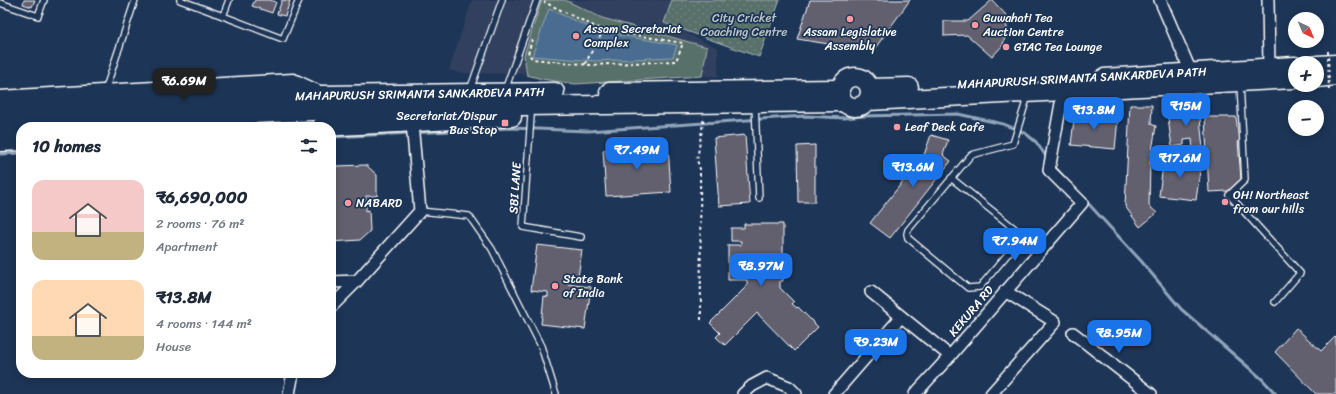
<!DOCTYPE html>
<meta charset="utf-8">
<style>
:root{--surface:#fff;--page:#f2f2f3;--text:#1f2937;--muted:#747a83;--accent:#1a73e8}
body{margin:0;font-family:Sriracha,sans-serif;background:var(--page);color:var(--text);height:100vh;display:flex;flex-direction:column;font-size:15px;white-space:nowrap}
*{box-sizing:border-box;margin:0}
p{font-size:13px;color:var(--muted)}
.icon{flex:none;width:22px;height:22px;fill:none;stroke:currentColor;stroke-width:2;stroke-linecap:round;stroke-linejoin:round}
.map{position:relative;flex:1;overflow:hidden}
.side{position:absolute;left:16px;top:122px;width:320px;height:256px;display:flex;flex-direction:column;background:var(--surface);border-radius:16px;box-shadow:0 2px 10px #0003}
.side>*{flex:none}
.needle{width:26px;rotate:136deg}
.tools{position:absolute;left:1288px;top:12px;display:grid;gap:8px}
.tools a{display:grid;place-items:center;width:36px;height:36px;border-radius:50%;background:var(--surface);box-shadow:0 2px 10px #0003;font-size:20px}
.price{position:absolute;translate:-50% -34px;padding:0 9px;border-radius:8px;background:var(--accent);color:#fff;font-size:13px;line-height:26px;filter:drop-shadow(0 1px 2px #0008)}
.price::after{content:'';position:absolute;left:50%;top:24px;width:12px;height:9px;margin-left:-6px;background:inherit;clip-path:polygon(0 0,100% 0,50% 100%)}
.price.current{background:#222;color:#fff}
ul{padding:0;list-style:none}
li{display:flex;align-items:center;gap:12px;height:100px;padding:0 16px}
li span{display:grid;place-items:center;flex:none;width:112px;height:80px;border-radius:12px;color:#555}
li>.icon{margin-inline-start:auto}
span .icon{width:48px;height:48px;fill:#fffc;stroke-width:1}
li b{font-size:17px}
h2{display:flex;justify-content:space-between;align-items:center;height:48px;padding:0 16px;font-size:17px}
.map>svg:first-child{display:block}
.built{fill:#32415e}
.green{fill:#586f6a;stroke:#acb7b4}
.park{fill:url(#park-dots);stroke:#acb7b4}
.water{fill:#496c90;stroke:#92a7bc}
.lines{fill:none;stroke-linecap:round;stroke-linejoin:round}
.stream{stroke:#92a7bc;stroke-width:3}
.building{fill:#625e6e;stroke:#fff}
.lane-casing{stroke:#fff;stroke-width:8}
.street-casing{stroke:#fff;stroke-width:14}
.secondary-casing{stroke:#fff;stroke-width:19}
.primary-casing{stroke:#fff;stroke-width:21}
.path{stroke:#fff;stroke-width:2;stroke-dasharray:3 3;stroke-linecap:butt}
.lane{stroke:#1d3557;stroke-width:5.5}
.street{stroke:#1d3557;stroke-width:11}
.secondary{stroke:#1d3557;stroke-width:16}
.primary{stroke:#1d3557;stroke-width:18}
.path-bridge{stroke:#fff;stroke-width:2;stroke-dasharray:3 3;stroke-linecap:butt}
.poi-dot{fill:#ff9aa2;stroke:#1d3557;stroke-width:1.5}
.labels{text-anchor:middle;stroke-width:3.5;stroke-linejoin:round;paint-order:stroke}
.park-label{font-size:12px;fill:#bcc5c3;stroke:#1d3557}
.poi-label{font-size:12px;fill:#fff;stroke:#1d3557;text-anchor:start}
.street-label{font-size:12px;fill:#fff;stroke:#1d3557}
</style>
<div class="map">
<svg width="1336" height="394" viewBox="0 0 1336 394">
<defs>
<pattern id="park-dots" width="8" height="8" patternUnits="userSpaceOnUse"><rect width="8" height="8" fill="#586f6a"/><path d="M2 2h.1M6 6h.1" fill="none" stroke="#718580" stroke-width="1.8" stroke-linecap="round"/></pattern>
</defs>
<rect width="100%" height="100%" fill="#1d3557"/>
<filter id="ink" filterUnits="userSpaceOnUse"><feTurbulence type="fractalNoise" baseFrequency=".025" numOctaves="2"/><feDisplacementMap in="SourceGraphic" scale="8" xChannelSelector="R" yChannelSelector="G"/><feConvolveMatrix kernelMatrix="1 2 1 2 8 2 1 2 1" color-interpolation-filters="sRGB"/></filter>
<g filter="url(#ink)">
<path class="built" d="M 472,0 L 672,0 L 664,23 L 718,48 L 718,76 L 461,73 L 449,70 Z"/>
<path class="green" d="M 542,0 L 565,0 L 602,18 L 707,47 L 702,76 L 575,84 L 542,79 L 527,75 L 524,55 Z"/>
<path class="park" d="M 672,0 L 780,0 L 759,57 L 664,23 Z"/>
<path class="water" d="M 549,9 L 600,32 L 677,45 L 673,57 L 595,61 L 532,56 Z"/>
<g class="lines">
<g class="stream">
<path d="M 331,137 L 511,128 L 588,131 L 805,116 L 844,118 L 863,116 L 958,114 L 1003,124 L 1025,133 L 1036,142 L 1048,159"/>
<path d="M 0,154 L 21,153"/>
<path d="M 1053,165 L 1065,178"/>
<path d="M 1085,200 L 1142,262 L 1181,309 L 1262,379 L 1276,394"/>
</g>
</g>
<g class="building">
<path d="M 24,0 L 35,0 L 32,7 L 23,4 Z"/>
<path d="M 255,0 L 270,0 L 276,2 L 272,13 L 252,6 Z"/>
<path d="M 282,0 L 290,1 L 285,16 L 277,14 Z"/>
<path d="M 810,0 L 910,0 L 873,51 L 797,39 Z"/>
<path d="M 992,0 L 1006,15 L 1007,29 L 1003,45 L 992,57 L 967,35 L 944,36 L 944,21 L 968,21 Z"/>
<path d="M 1130,105 L 1152,105 L 1151,124 L 1156,126 L 1150,163 L 1149,206 L 1157,213 L 1140,227 L 1125,206 Z"/>
<path d="M 1199,108 L 1203,149 L 1193,150 L 1192,139 L 1184,140 L 1184,145 L 1172,147 L 1167,111 Z"/>
<path d="M 1075,111 L 1118,118 L 1115,149 L 1071,145 Z"/>
<path d="M 1205,117 L 1236,117 L 1238,133 L 1240,133 L 1240,142 L 1238,141 L 1241,179 L 1228,191 L 1209,192 Z"/>
<path d="M 745,135 L 750,204 L 719,206 L 714,138 Z"/>
<path d="M 931,135 L 948,140 L 943,155 L 951,161 L 890,238 L 870,223 L 924,155 Z"/>
<path d="M 815,145 L 815,202 L 798,202 L 797,146 Z"/>
<path d="M 668,146 L 671,192 L 606,196 L 603,150 Z"/>
<path d="M 1164,157 L 1201,164 L 1196,200 L 1159,196 Z"/>
<path d="M 366,165 L 377,175 L 377,196 L 366,196 L 366,211 L 369,210 L 370,231 L 360,240 L 331,242 L 331,171 L 336,166 Z"/>
<path d="M 744,224 L 783,224 L 783,281 L 780,281 L 780,288 L 794,302 L 792,304 L 797,308 L 798,307 L 818,327 L 794,351 L 757,313 L 725,345 L 716,337 L 720,333 L 710,323 L 747,286 L 747,280 L 728,280 L 728,245 L 741,245 L 741,241 L 731,241 L 731,228 L 744,228 Z"/>
<path d="M 537,245 L 582,250 L 578,277 L 568,276 L 567,284 L 591,287 L 585,329 L 541,324 L 544,296 L 548,297 L 548,292 L 531,290 Z"/>
<path d="M 1296,328 L 1321,351 L 1336,336 L 1336,394 L 1316,394 L 1275,352 Z"/>
</g>
<g class="lines">
<defs>
<g id="lane">
<path d="M 180,0 L 223,16 L 229,0"/>
<path d="M 0,3 L 38,16 L 44,0"/>
<path d="M 223,16 L 283,39 L 299,0"/>
<path d="M 1240,83 L 1245,180 L 1229,195 L 1300,273 L 1275,302"/>
<path d="M 470,90 L 502,0"/>
<path d="M 505,90 L 537,0"/>
<path d="M 105,91 L 135,0"/>
<path d="M 755,105 L 759,198"/>
<path d="M 531,116 L 523,227 L 581,237"/>
<path d="M 951,178 L 1015,229 L 1018,236 L 1017,243 L 980,287 L 968,288 L 908,238 L 907,234 L 908,230 L 971,155 L 1013,144 L 1028,95"/>
<path d="M 420,211 L 469,216 L 492,249 L 541,346 L 556,394"/>
</g>
<g id="street">
<path d="M 1160,0 L 1191,72"/>
<path d="M 1268,0 L 1269,67"/>
<path d="M 331,282 L 357,281 L 420,211 L 412,123"/>
<path d="M 871,292 L 950,356 L 915,394"/>
<path d="M 331,307 L 357,281"/>
<path d="M 1073,333 L 1151,394"/>
<path d="M 950,356 L 1082,203 L 1049,170 L 1063,92"/>
<path d="M 289,394 L 293,373"/>
<path d="M 743,394 L 752,386 L 767,378 L 789,387 L 796,394"/>
<path d="M 834,394 L 901,317"/>
<path d="M 991,394 L 1055,322 L 1005,291"/>
</g>
<path id="secondary" d="M 0,99 L 293,82 L 321,95"/>
<g id="primary">
<path d="M 1317,65 L 1336,64"/>
<circle cx="855" cy="92" r="15"/>
<path d="M 1104,78 L 1295,66"/>
<path d="M 1317,78 L 1336,76"/>
<path d="M 870,88 L 909,87"/>
<path d="M 609,92 L 840,89"/>
<path d="M 868,101 L 1295,79"/>
<path d="M 0,112 L 321,95 L 555,92"/>
<path d="M 0,127 L 371,108 L 842,102"/>
<path d="M 321,127 L 512,117"/>
<path d="M 0,142 L 21,141"/>
</g>
</defs>
<use href="#lane" class="lane-casing"/>
<use href="#street" class="street-casing"/>
<use href="#secondary" class="secondary-casing"/>
<use href="#primary" class="primary-casing"/>
<g class="path">
<path d="M 532,39 L 528,54 L 533,59 L 590,65 L 676,61 L 683,43 L 600,29 L 544,2"/>
<path d="M 585,64 L 604,29"/>
<path d="M 701,320 L 700,169 L 697,160 L 704,117"/>
</g>
<use href="#lane" class="lane"/>
<use href="#street" class="street"/>
<use href="#secondary" class="secondary"/>
<use href="#primary" class="primary"/>
<path class="path-bridge" d="M 1328,51 L 1329,93"/>
</g>
</g>
<g class="poi-dot">
<circle cx="850" cy="19" r="4"/>
<circle cx="975" cy="25" r="4"/>
<circle cx="576" cy="36" r="4"/>
<circle cx="1006" cy="47" r="4"/>
<rect x="501" y="119" width="8" height="8" rx="2"/>
<circle cx="897" cy="127" r="4"/>
<circle cx="1225" cy="202" r="4"/>
<circle cx="348" cy="203" r="4"/>
<circle cx="555" cy="286" r="4"/>
</g>
<g class="labels">
<g class="park-label">
<text x="744" y="22">City Cricket<tspan x="744" dy="14">Coaching Centre</tspan></text>
</g>
<g class="poi-label">
<text x="983" y="22">Guwahati Tea<tspan x="983" dy="14">Auction Centre</tspan></text>
<text x="584" y="33">Assam Secretariat<tspan x="584" dy="14">Complex</tspan></text>
<text x="850" y="36" text-anchor="middle">Assam Legislative<tspan x="850" dy="14">Assembly</tspan></text>
<text x="1014" y="51">GTAC Tea Lounge</text>
<text x="497" y="120" text-anchor="end">Secretariat/Dispur<tspan x="497" dy="14">Bus Stop</tspan></text>
<text x="905" y="131">Leaf Deck Cafe</text>
<text x="1233" y="199">OH! Northeast<tspan x="1233" dy="14">from our hills</tspan></text>
<text x="356" y="207">NABARD</text>
<text x="563" y="283">State Bank<tspan x="563" dy="14">of India</tspan></text>
</g>
<g class="street-label">
<text transform="translate(1082 78) rotate(-3)" y="4">MAHAPURUSH SRIMANTA SANKARDEVA PATH</text>
<text transform="translate(420 94) rotate(-1)" y="4">MAHAPURUSH SRIMANTA SANKARDEVA PATH</text>
<text transform="translate(515 188) rotate(-86)" y="4">SBI LANE</text>
<text transform="translate(971 311) rotate(-50)" y="4">KEKURA RD</text>
</g>
</g>
</svg>
<div class="tools">
<a><svg class="needle" viewBox="-14 -14 28 28"><path d="M0-13l5 13h-10z" fill="#e53935"/><path d="M0 13l5-13h-10z" fill="#747a83"/></svg></a>
<a>+</a>
<a>−</a>
</div>
<b class="price current" style="left:184px;top:102px">₹6.69M</b>
<b class="price" style="left:1186px;top:127px">₹15M</b>
<b class="price" style="left:1094px;top:131px">₹13.8M</b>
<b class="price" style="left:637px;top:171px">₹7.49M</b>
<b class="price" style="left:1180px;top:179px">₹17.6M</b>
<b class="price" style="left:913px;top:188px">₹13.6M</b>
<b class="price" style="left:1015px;top:262px">₹7.94M</b>
<b class="price" style="left:761px;top:287px">₹8.97M</b>
<b class="price" style="left:1119px;top:354px">₹8.95M</b>
<b class="price" style="left:876px;top:363px">₹9.23M</b>
<section class="side">
<h2>10 homes<svg class="icon" aria-label="filters" viewBox="0 0 24 24"><path d="M4 7h16M4 17h16"/><circle cx="9" cy="7" r="2"/><circle cx="15" cy="17" r="2"/></svg></h2>
<ul>
<li><span style="background:linear-gradient(#f6c9c9 65%,#c2b280 0)"><svg class="icon" aria-label="home" viewBox="0 0 24 24"><path d="M3 11l9-7 9 7M6 9v11h12V9"/></svg></span><div><b>₹6,690,000</b><p>2 rooms · 76 m²</p><p>Apartment</p></div></li>
<li><span style="background:linear-gradient(#ffd9b3 70%,#c2b280 0)"><svg class="icon" aria-label="home" viewBox="0 0 24 24"><path d="M3 11l9-7 9 7M6 9v11h12V9"/></svg></span><div><b>₹13.8M</b><p>4 rooms · 144 m²</p><p>House</p></div></li>
</ul>
</section>
</div>
